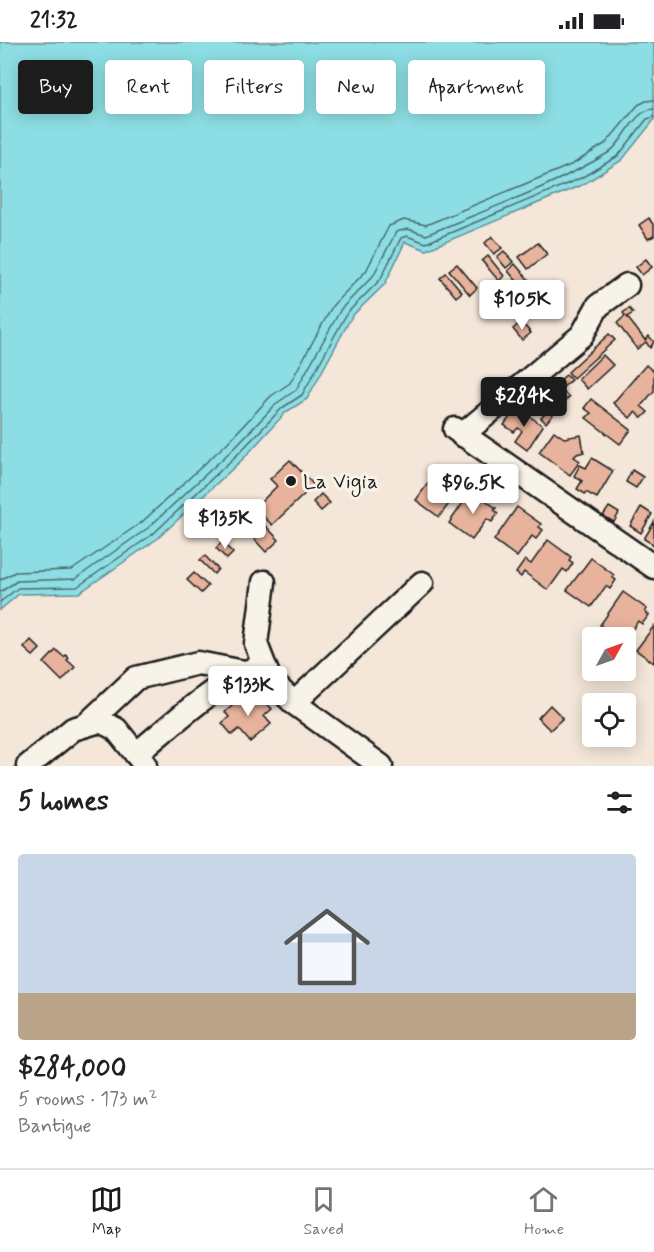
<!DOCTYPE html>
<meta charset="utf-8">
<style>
:root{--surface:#fff;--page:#f6f6f6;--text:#202124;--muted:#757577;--line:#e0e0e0;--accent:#1c1c1c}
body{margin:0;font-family:Mynerve,sans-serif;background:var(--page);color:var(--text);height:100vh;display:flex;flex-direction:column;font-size:22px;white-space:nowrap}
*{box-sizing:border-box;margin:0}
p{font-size:20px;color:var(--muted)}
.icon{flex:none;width:33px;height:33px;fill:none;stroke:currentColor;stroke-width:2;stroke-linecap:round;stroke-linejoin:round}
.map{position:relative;height:724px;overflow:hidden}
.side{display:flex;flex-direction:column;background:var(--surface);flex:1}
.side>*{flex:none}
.banner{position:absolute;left:18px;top:18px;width:618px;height:54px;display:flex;gap:12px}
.needle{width:39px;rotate:50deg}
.controls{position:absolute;left:582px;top:585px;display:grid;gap:12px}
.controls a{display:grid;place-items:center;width:54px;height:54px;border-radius:6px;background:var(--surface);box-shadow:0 3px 15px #0003;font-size:30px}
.price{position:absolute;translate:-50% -51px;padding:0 14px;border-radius:6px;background:#fff;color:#222;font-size:20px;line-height:39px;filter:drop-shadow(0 2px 3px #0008)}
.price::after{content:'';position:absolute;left:50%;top:36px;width:18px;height:14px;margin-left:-9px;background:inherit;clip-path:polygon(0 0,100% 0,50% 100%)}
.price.active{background:var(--accent);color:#fff}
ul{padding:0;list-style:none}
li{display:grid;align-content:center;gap:12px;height:318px;padding:0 18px}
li+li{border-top:2px solid var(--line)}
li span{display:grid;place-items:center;height:186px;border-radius:6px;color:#555}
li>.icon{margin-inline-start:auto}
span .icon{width:108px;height:108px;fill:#fffc;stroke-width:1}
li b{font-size:26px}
h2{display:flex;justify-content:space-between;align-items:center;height:72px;padding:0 18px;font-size:26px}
.chip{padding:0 21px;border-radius:6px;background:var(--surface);box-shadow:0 3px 15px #0003;font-size:21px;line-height:54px}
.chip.active{background:var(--accent);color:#fff}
.status{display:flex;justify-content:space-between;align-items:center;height:42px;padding:0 30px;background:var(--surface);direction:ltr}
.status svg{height:16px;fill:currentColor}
.tab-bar{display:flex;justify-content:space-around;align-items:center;height:84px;border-top:2px solid var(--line);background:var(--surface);font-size:16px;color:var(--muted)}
.tab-bar a{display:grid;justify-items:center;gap:3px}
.tab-bar .active{color:var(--accent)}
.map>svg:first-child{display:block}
.water{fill:#8cdee4;stroke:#5f9094;stroke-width:1.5}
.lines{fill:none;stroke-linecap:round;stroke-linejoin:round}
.shore{stroke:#496a6c;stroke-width:1.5}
.building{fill:#e8b39c;stroke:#1c1c1c;stroke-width:1.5}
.minor-casing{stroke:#1c1c1c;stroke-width:27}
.minor{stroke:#f7f3e8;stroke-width:22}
.poi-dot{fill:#1c1c1c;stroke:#f7f3e8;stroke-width:2}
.labels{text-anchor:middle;stroke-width:6;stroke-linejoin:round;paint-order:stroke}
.poi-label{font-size:21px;fill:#1c1c1c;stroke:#f7f3e8;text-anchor:start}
</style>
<div class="status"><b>21:32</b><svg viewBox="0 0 49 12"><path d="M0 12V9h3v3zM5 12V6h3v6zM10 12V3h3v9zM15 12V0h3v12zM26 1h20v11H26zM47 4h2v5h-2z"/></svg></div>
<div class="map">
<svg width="654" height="724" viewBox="0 0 654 724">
<rect width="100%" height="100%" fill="#f4e6d9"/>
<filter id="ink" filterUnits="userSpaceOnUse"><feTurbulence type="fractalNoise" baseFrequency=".0167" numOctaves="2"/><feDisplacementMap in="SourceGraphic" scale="12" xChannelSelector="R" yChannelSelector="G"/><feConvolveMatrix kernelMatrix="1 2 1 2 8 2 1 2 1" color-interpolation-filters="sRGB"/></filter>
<g filter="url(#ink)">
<path class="water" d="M 0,0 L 654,0 L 654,78 L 622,118 L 584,142 L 426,208 L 405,200 L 385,242 L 352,274 L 307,357 L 286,370 L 243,417 L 157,497 L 79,551 L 19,552 L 0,568 Z"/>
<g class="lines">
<g class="shore">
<path d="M 0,538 L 15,530 L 72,528 L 142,480 L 227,401 L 271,354 L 290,341 L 333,263 L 366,229 L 389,184 L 404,178 L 426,183 L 573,122 L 606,101 L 638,63 L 646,59 L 654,58"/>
<path d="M 0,550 L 17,539 L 75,537 L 148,486 L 233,407 L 277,361 L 296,348 L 341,267 L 373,234 L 396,190 L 408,187 L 426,193 C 487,167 552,145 608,111 C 625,100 633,68 654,67"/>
<path d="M 0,560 L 18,546 L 77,545 L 153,492 L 238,412 L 282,366 L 302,353 L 347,271 L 380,238 L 401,196 L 407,194 L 426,201 L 581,136 L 618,114 L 647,77 L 654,75"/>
</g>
</g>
<g class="building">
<path d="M 649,176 L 654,184 L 654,194 L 648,197 L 639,183 Z"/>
<path d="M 492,194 L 502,206 L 494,212 L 485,201 Z"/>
<path d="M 538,201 L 547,212 L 528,227 L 519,215 Z"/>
<path d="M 504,209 L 513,220 L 506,226 L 497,215 Z"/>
<path d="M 488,214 L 504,234 L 499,239 L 482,219 Z"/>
<path d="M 646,217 L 652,225 L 642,233 L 636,225 Z"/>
<path d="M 457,222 L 477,246 L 470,253 L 449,228 Z"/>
<path d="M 515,222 L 528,237 L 521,244 L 508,229 Z"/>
<path d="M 446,231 L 462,250 L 456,255 L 440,236 Z"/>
<path d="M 514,250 L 524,261 L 519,265 L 509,254 Z"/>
<path d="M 629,266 L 633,271 L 627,275 L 645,298 L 649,294 L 654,300 L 650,306 L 646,300 L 637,307 L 617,281 L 625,274 L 623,271 Z"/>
<path d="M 521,280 L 531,291 L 522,298 L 513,287 Z"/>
<path d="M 609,292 L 615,298 L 573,336 L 568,330 Z"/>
<path d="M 603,313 L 613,323 L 587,347 L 578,337 Z"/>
<path d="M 646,323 L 654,330 L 654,349 L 641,364 L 648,370 L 642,376 L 635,370 L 630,376 L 613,361 Z"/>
<path d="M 566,333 L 571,338 L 561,347 L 556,341 Z"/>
<path d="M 558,345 L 569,355 L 561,363 L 550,354 Z"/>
<path d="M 538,349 L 558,367 L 546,381 L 541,376 L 544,373 L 529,359 Z"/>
<path d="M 591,357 L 631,388 L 620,402 L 586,376 L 591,371 L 584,366 Z"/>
<path d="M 517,365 L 543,384 L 527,408 L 515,399 L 522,389 L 518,386 L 514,390 L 504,383 Z"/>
<path d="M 554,389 L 564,396 L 581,393 L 584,410 L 577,412 L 574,415 L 580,419 L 570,433 L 539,410 Z"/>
<path d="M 592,416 L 613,429 L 597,456 L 586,450 L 585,452 L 577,447 L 582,439 L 574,434 L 580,423 L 586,426 Z"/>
<path d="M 290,418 L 314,443 L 272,483 L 255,466 L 277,444 L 270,437 Z"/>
<path d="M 439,426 L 463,443 L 461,446 L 465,449 L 458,458 L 454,455 L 439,475 L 416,458 Z"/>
<path d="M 632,428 L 643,435 L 636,446 L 626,440 Z"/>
<path d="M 472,448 L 496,466 L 494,468 L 498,471 L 492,480 L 487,477 L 472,498 L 449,481 Z"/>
<path d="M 321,452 L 330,461 L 321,469 L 313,460 Z"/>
<path d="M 517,465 L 541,482 L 539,485 L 543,488 L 536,497 L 532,494 L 517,515 L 494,498 Z"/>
<path d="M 609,465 L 619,471 L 614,480 L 603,474 Z"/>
<path d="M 641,465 L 652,472 L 641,491 L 630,484 Z"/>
<path d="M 255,473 L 279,498 L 266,510 L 243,485 Z"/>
<path d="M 654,480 L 654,503 L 644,497 Z"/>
<path d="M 548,498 L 571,515 L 569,518 L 573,521 L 567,530 L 563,527 L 548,548 L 524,530 L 521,535 L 516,531 L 525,518 L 531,522 Z"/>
<path d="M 222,500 L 233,511 L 227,517 L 216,506 Z"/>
<path d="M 205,514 L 218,527 L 214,532 L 200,518 Z"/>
<path d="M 591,516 L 614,533 L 612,535 L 616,538 L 610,547 L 606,544 L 591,565 L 567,548 Z"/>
<path d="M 194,531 L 208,544 L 201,551 L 187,538 Z"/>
<path d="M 623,550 L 647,567 L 645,570 L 649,573 L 642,582 L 638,579 L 626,597 L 617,596 L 600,583 Z"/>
<path d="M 654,584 L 654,621 L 636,608 Z"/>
<path d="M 31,598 L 40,607 L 33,614 L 24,606 Z"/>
<path d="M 56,608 L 64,615 L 66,613 L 69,616 L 67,618 L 75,625 L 62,639 L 44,621 Z"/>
<path d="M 246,652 L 252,659 L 259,653 L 272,667 L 264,674 L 271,682 L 250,700 L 239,687 L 232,693 L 222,681 L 229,675 L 225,670 Z"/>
<path d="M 550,663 L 563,676 L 550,688 L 538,676 Z"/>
</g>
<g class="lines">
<defs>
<g id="minor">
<path d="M 455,387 L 654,525"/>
<path d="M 462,393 L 582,293 L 598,264 L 627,243"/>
<path d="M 264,540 L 256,602 L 270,638 L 294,661 L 381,724"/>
<path d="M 294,661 L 422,541"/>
<path d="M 86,683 L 136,636 L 198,621 L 244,630"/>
<path d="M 136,712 C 161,692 224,634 252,628"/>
<path d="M 28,724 L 73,687 L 100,679 L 116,687 L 145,723"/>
</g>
</defs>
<use href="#minor" class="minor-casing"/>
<use href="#minor" class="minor"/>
</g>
</g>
<circle class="poi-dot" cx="291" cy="439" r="6"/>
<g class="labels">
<g class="poi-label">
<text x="303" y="446">La Vigia</text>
</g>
</g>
</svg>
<div class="controls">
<a><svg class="needle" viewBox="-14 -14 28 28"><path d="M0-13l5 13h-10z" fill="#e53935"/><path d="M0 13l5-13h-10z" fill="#757577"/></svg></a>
<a><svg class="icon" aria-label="locate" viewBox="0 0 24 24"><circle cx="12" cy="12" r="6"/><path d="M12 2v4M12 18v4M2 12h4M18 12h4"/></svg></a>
</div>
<b class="price" style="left:522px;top:289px">$105K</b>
<b class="price active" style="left:524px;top:386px">$284K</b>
<b class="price" style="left:473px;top:473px">$96.5K</b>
<b class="price" style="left:225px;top:508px">$135K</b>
<b class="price" style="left:248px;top:675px">$133K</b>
<div class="banner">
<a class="chip active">Buy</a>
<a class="chip">Rent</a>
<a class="chip">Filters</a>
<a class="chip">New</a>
<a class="chip">Apartment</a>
</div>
</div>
<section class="side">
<h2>5 homes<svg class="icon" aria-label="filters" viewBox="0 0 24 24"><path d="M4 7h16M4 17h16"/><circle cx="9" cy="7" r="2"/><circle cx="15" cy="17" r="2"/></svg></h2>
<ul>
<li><span style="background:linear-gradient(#c9d6e8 75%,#b9a48a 0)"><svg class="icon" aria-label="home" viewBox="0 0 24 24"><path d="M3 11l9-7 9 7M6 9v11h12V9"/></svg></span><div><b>$284,000</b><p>5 rooms · 173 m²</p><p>Bantigue</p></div></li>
</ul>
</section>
<nav class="tab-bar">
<a class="active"><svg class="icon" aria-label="map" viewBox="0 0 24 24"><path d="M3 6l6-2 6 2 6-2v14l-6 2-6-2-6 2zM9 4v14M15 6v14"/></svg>Map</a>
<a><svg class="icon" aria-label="saved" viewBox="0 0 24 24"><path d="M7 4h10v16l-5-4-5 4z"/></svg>Saved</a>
<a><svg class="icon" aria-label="home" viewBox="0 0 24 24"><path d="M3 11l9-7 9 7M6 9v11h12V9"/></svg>Home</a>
</nav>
